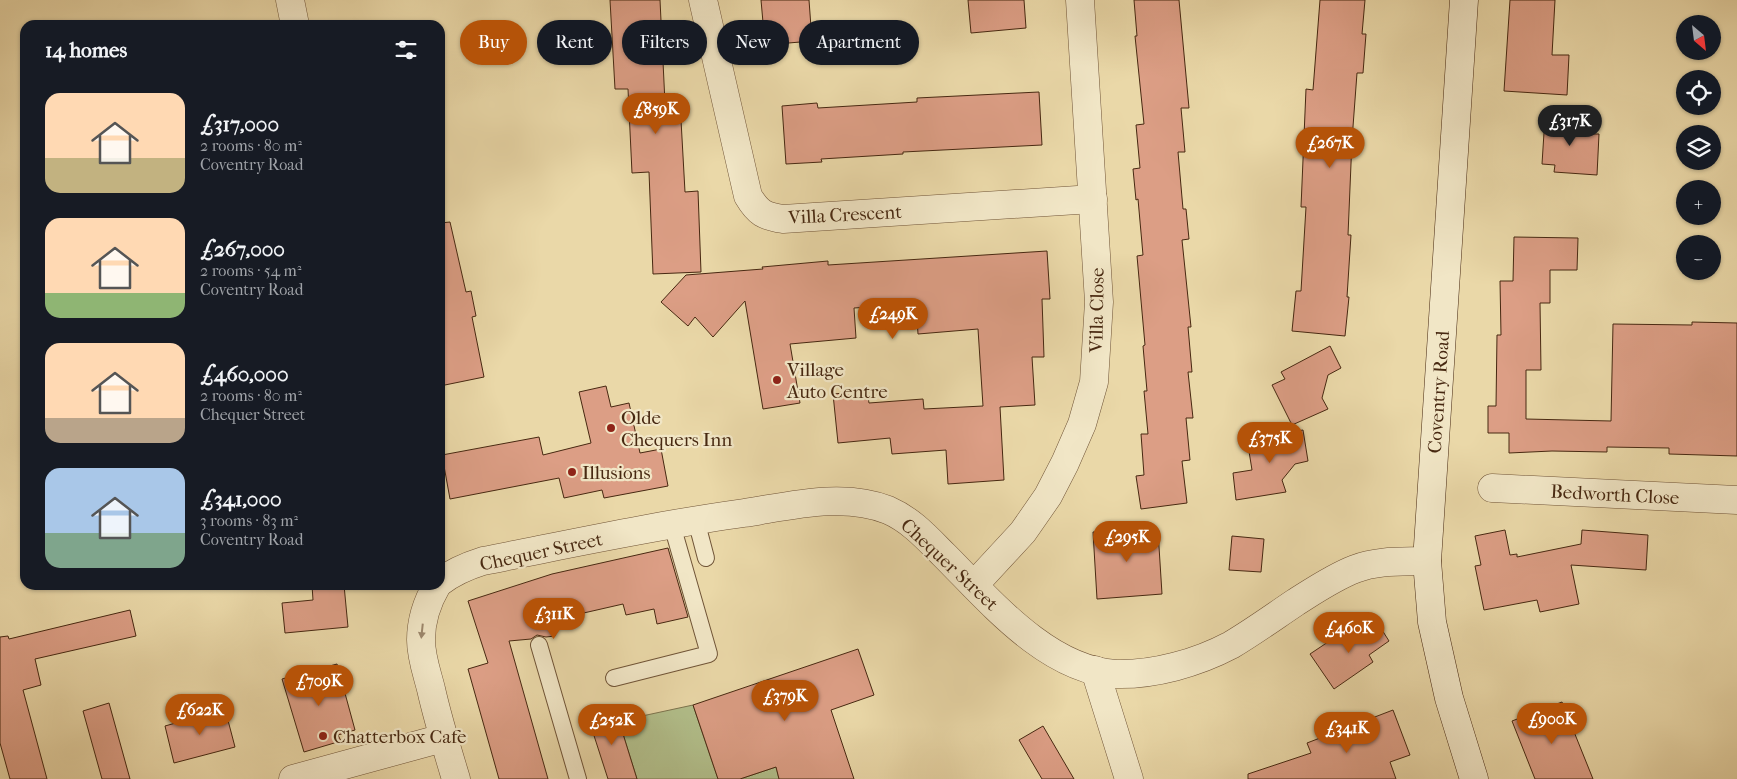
<!DOCTYPE html>
<meta charset="utf-8">
<style>
:root{--surface:#171b24;--page:#20242c;--text:#f1f3f6;--muted:#9ea1a6;--accent:#b45309}
body{margin:0;font-family:"IM FELL French Canon",serif;background:var(--page);color:var(--text);height:100vh;display:flex;flex-direction:column;font-size:19px;white-space:nowrap}
*{box-sizing:border-box;margin:0}
p{font-size:16px;color:var(--muted)}
.icon{flex:none;width:28px;height:28px;fill:none;stroke:currentColor;stroke-width:2;stroke-linecap:round;stroke-linejoin:round}
.map{position:relative;flex:1;overflow:hidden}
.side{position:absolute;left:20px;top:20px;width:425px;height:570px;display:flex;flex-direction:column;background:var(--surface);border-radius:15px;box-shadow:0 1px 4px #0004}
.side>*{flex:none}
.hud{position:absolute;left:460px;top:20px;width:475px;height:45px;display:flex;gap:10px}
.needle{width:32px;rotate:152deg}
.controls{position:absolute;left:1676px;top:15px;display:grid;gap:10px}
.controls a{display:grid;place-items:center;width:45px;height:45px;border-radius:50%;background:var(--surface);box-shadow:0 1px 4px #0004;font-size:25px}
.price{position:absolute;translate:-50% -42px;padding:0 11px;border-radius:18px;background:var(--accent);color:#fff;font-size:16px;line-height:32px;filter:drop-shadow(0 1px 2px #0008)}
.price::after{content:'';position:absolute;left:50%;top:30px;width:15px;height:11px;margin-left:-8px;background:inherit;clip-path:polygon(0 0,100% 0,50% 100%)}
.price.active{background:#222;color:#fff}
ul{padding:0;list-style:none}
li{display:flex;align-items:center;gap:15px;height:125px;padding:0 25px}
li span{display:grid;place-items:center;flex:none;width:140px;height:100px;border-radius:15px;color:#555}
li>.icon{margin-inline-start:auto}
span .icon{width:60px;height:60px;fill:#fffc;stroke-width:1}
li b{font-size:21px}
h2{display:flex;justify-content:space-between;align-items:center;height:60px;padding:0 25px;font-size:21px}
.tag{padding:0 18px;border-radius:22px;background:var(--surface);box-shadow:0 1px 4px #0004;font-size:18px;line-height:45px}
.tag.active{background:var(--accent);color:#fff}
.map>svg:first-child{display:block}
.green{fill:#b2bf8b;stroke:#7c744e}
.building{fill:#dc9e85;stroke:#472811}
.lines{fill:none;stroke-linecap:round;stroke-linejoin:round}
.service-casing{stroke:#705437;stroke-width:18}
.minor-casing{stroke:#705437;stroke-width:29}
.secondary-casing{stroke:#472811;stroke-width:29}
.service{stroke:#f1e6c6;stroke-width:16}
.minor{stroke:#f1e6c6;stroke-width:28}
.secondary{stroke:#f1e6c6;stroke-width:28}
.oneway{fill:#9c876c}
.poi-dot{fill:#8f2418;stroke:#f1e6c6;stroke-width:2}
.labels{text-anchor:middle;stroke-width:4.5;stroke-linejoin:round;paint-order:stroke}
.street-label{font-size:19px;fill:#472811;stroke:#f1e6c6}
.poi-label{font-size:19px;fill:#472811;stroke:#f1e6c6;text-anchor:start}
</style>
<div class="map">
<svg width="1737" height="779" viewBox="0 0 1737 779">
<rect width="100%" height="100%" fill="#ead8a8"/>
<filter id="stains"><feTurbulence type="fractalNoise" baseFrequency=".004" numOctaves="4"/><feColorMatrix values="0 0 0 0 .2 0 0 0 0 .09 0 0 0 0 .02 0 0 0 .5 -.17"/></filter>
<radialGradient id="worn" r=".72"><stop offset=".6" stop-color="#630" stop-opacity="0"/><stop offset="1" stop-color="#630" stop-opacity=".3"/></radialGradient>
<g class="green">
<path d="M 693,705 L 718,779 L 637,779 L 619,721 Z"/>
<path d="M 776,767 L 779,779 L 740,779 Z"/>
</g>
<g class="building">
<path d="M 610,0 L 660,0 L 665,103 L 680,102 L 685,192 L 698,191 L 701,272 L 653,274 L 649,172 L 632,173 L 628,89 L 615,89 Z"/>
<path d="M 761,0 L 809,0 L 812,41 L 765,45 Z"/>
<path d="M 968,0 L 1024,0 L 1026,28 L 971,33 Z"/>
<path d="M 1134,0 L 1179,0 L 1189,108 L 1181,108 L 1185,152 L 1178,152 L 1183,209 L 1186,209 L 1189,239 L 1182,240 L 1191,327 L 1188,327 L 1192,372 L 1188,372 L 1193,418 L 1186,418 L 1190,460 L 1182,461 L 1187,503 L 1141,509 L 1136,476 L 1144,475 L 1141,434 L 1148,434 L 1144,391 L 1147,391 L 1143,346 L 1145,345 L 1137,256 L 1143,255 L 1138,199 L 1136,200 L 1133,169 L 1140,168 L 1136,125 L 1144,124 L 1135,36 L 1137,36 Z"/>
<path d="M 1320,0 L 1365,0 L 1362,34 L 1366,34 L 1363,73 L 1357,73 L 1352,140 L 1348,235 L 1351,235 L 1347,297 L 1349,297 L 1345,336 L 1292,331 L 1296,291 L 1301,291 L 1306,207 L 1301,207 L 1306,89 L 1313,90 Z"/>
<path d="M 1510,0 L 1555,0 L 1552,55 L 1569,55 L 1567,95 L 1504,91 Z"/>
<path d="M 1039,92 L 1042,145 L 903,152 L 903,154 L 821,159 L 822,162 L 786,164 L 782,106 L 817,103 L 818,108 L 917,102 L 917,98 Z"/>
<path d="M 1545,117 L 1585,120 L 1585,134 L 1599,134 L 1597,175 L 1554,172 L 1555,165 L 1542,164 Z"/>
<path d="M 450,222 L 466,292 L 471,291 L 476,316 L 472,317 L 484,377 L 440,386 L 440,223 Z"/>
<path d="M 1514,237 L 1578,238 L 1577,270 L 1550,270 L 1550,303 L 1540,303 L 1541,370 L 1526,370 L 1526,419 L 1611,421 L 1613,324 L 1692,325 L 1692,322 L 1737,323 L 1737,456 L 1669,454 L 1669,448 L 1607,447 L 1607,452 L 1552,451 L 1509,453 L 1509,433 L 1488,433 L 1488,406 L 1496,406 L 1497,335 L 1501,335 L 1500,281 L 1513,281 Z"/>
<path d="M 1047,251 L 1050,299 L 1042,299 L 1044,357 L 1032,357 L 1035,405 L 1000,407 L 1004,480 L 948,484 L 946,450 L 892,454 L 890,438 L 838,443 L 833,394 L 867,391 L 869,403 L 923,399 L 924,409 L 983,406 L 978,329 L 918,334 L 916,304 L 854,308 L 856,338 L 790,344 L 800,403 L 763,409 L 745,301 L 713,337 L 695,317 L 688,326 L 661,302 L 686,275 L 763,269 L 762,267 L 828,261 L 828,265 Z"/>
<path d="M 1330,346 L 1341,368 L 1328,375 L 1322,398 L 1328,409 L 1292,425 L 1272,385 L 1285,379 L 1281,372 Z"/>
<path d="M 606,386 L 611,407 L 629,403 L 640,453 L 661,449 L 668,486 L 604,498 L 602,490 L 564,498 L 559,478 L 450,499 L 442,455 L 539,437 L 543,455 L 591,443 L 579,392 Z"/>
<path d="M 1303,430 L 1308,461 L 1295,464 L 1282,480 L 1286,492 L 1236,500 L 1233,473 L 1252,470 L 1247,439 Z"/>
<path d="M 1133,529 L 1158,531 L 1162,594 L 1097,599 L 1093,532 Z"/>
<path d="M 1505,530 L 1510,555 L 1517,554 L 1517,557 L 1581,544 L 1582,530 L 1648,535 L 1646,570 L 1571,565 L 1579,604 L 1540,612 L 1537,600 L 1484,610 L 1475,566 L 1481,565 L 1475,536 Z"/>
<path d="M 1232,536 L 1264,539 L 1261,572 L 1229,570 Z"/>
<path d="M 668,548 L 688,617 L 657,624 L 654,609 L 626,615 L 623,604 L 553,620 L 555,636 L 546,637 L 537,635 L 531,639 L 509,641 L 548,779 L 499,779 L 468,669 L 488,663 L 468,601 L 552,574 Z"/>
<path d="M 312,585 L 344,585 L 348,627 L 285,633 L 282,603 L 313,600 Z"/>
<path d="M 130,610 L 136,636 L 35,659 L 41,685 L 23,690 L 47,779 L 10,779 L 0,743 L 0,637 L 8,636 L 9,639 Z"/>
<path d="M 1377,622 L 1389,641 L 1369,655 L 1373,662 L 1334,689 L 1310,654 L 1352,626 L 1358,635 Z"/>
<path d="M 858,649 L 874,695 L 831,710 L 854,779 L 779,779 L 776,767 L 740,779 L 718,779 L 693,705 Z"/>
<path d="M 337,664 L 355,730 L 338,735 L 341,741 L 304,752 L 282,679 Z"/>
<path d="M 1562,702 L 1593,779 L 1535,779 L 1512,721 Z"/>
<path d="M 109,703 L 130,779 L 102,779 L 83,711 Z"/>
<path d="M 615,708 L 619,721 L 637,779 L 608,779 L 588,717 Z"/>
<path d="M 225,709 L 235,747 L 174,763 L 165,726 Z"/>
<path d="M 1393,710 L 1410,755 L 1390,762 L 1396,779 L 1248,779 L 1248,774 L 1311,753 L 1307,743 Z"/>
<path d="M 1043,726 L 1074,779 L 1042,779 L 1019,740 Z"/>
</g>
<g class="lines">
<defs>
<g id="service">
<path d="M 696,520 L 706,558"/>
<path d="M 539,645 L 578,779"/>
<path d="M 614,678 L 709,654 L 672,525"/>
</g>
<g id="minor">
<path d="M 290,0 L 295,25"/>
<path d="M 703,0 L 748,196 C 758,213 764,216 783,219 L 1093,199"/>
<path d="M 1492,488 L 1737,500"/>
<path d="M 440,582 C 453,572 467,566 483,561 C 570,544 657,525 744,513 C 790,506 843,492 888,510 C 911,520 927,538 944,555 C 990,601 1047,670 1116,674 C 1154,675 1197,663 1231,645 C 1253,632 1275,616 1296,602 C 1315,590 1334,577 1355,569 C 1378,560 1403,562 1427,561"/>
<path d="M 437,585 C 427,602 421,621 421,640 C 421,657 427,673 431,689 C 438,720 447,749 456,779"/>
<path d="M 974,585 L 1023,532 L 1048,496 L 1065,463 L 1082,424 L 1094,382 L 1099,302 L 1080,0"/>
<path d="M 1095,670 L 1129,779"/>
<path d="M 293,779 L 443,738"/>
</g>
<path id="secondary" d="M 1464,0 L 1427,561 L 1432,622 L 1449,698 L 1474,779"/>
</defs>
<use href="#service" class="service-casing"/>
<use href="#minor" class="minor-casing"/>
<use href="#secondary" class="secondary-casing"/>
<use href="#service" class="service"/>
<use href="#minor" class="minor"/>
<use href="#secondary" class="secondary"/>
</g>
<defs><path id="oneway-solid" d="M-6-.8H1V-3.2L6.5 0L1 3.2V.8H-6Z" transform="scale(1.25)"/></defs>
<use class="oneway" href="#oneway-solid" transform="translate(422 631) rotate(96)"/>
<g class="poi-dot">
<circle cx="777" cy="380" r="5"/>
<circle cx="611" cy="428" r="5"/>
<circle cx="572" cy="472" r="5"/>
<circle cx="323" cy="736" r="5"/>
</g>
<g class="labels">
<g class="street-label">
<text transform="translate(845 214) rotate(-3)" y="7">Villa Crescent</text>
<text transform="translate(1096 310) rotate(-89)" y="7">Villa Close</text>
<text transform="translate(1438 392) rotate(-86)" y="7">Coventry Road</text>
<text transform="translate(1615 494) rotate(3)" y="7">Bedworth Close</text>
<text transform="translate(541 551) rotate(-12)" y="7">Chequer Street</text>
<text transform="translate(950 564) rotate(43)" y="7">Chequer Street</text>
</g>
<g class="poi-label">
<text x="787" y="376">Village<tspan x="787" dy="22">Auto Centre</tspan></text>
<text x="621" y="424">Olde<tspan x="621" dy="22">Chequers Inn</tspan></text>
<text x="582" y="479">Illusions</text>
<text x="333" y="743">Chatterbox Cafe</text>
</g>
</g>
<rect width="100%" height="100%" filter="url(#stains)"/>
<rect width="100%" height="100%" fill="url(#worn)"/>
</svg>
<div class="controls">
<a><svg class="needle" viewBox="-14 -14 28 28"><path d="M0-13l5 13h-10z" fill="#e53935"/><path d="M0 13l5-13h-10z" fill="#9ea1a6"/></svg></a>
<a><svg class="icon" aria-label="locate" viewBox="0 0 24 24"><circle cx="12" cy="12" r="6"/><path d="M12 2v4M12 18v4M2 12h4M18 12h4"/></svg></a>
<a><svg class="icon" aria-label="layers" viewBox="0 0 24 24"><path d="M12 4l9 5-9 5-9-5zM3 14l9 5 9-5"/></svg></a>
<a>+</a>
<a>−</a>
</div>
<b class="price" style="left:656px;top:135px">£859K</b>
<b class="price active" style="left:1570px;top:147px">£317K</b>
<b class="price" style="left:1330px;top:169px">£267K</b>
<b class="price" style="left:893px;top:340px">£249K</b>
<b class="price" style="left:1270px;top:464px">£375K</b>
<b class="price" style="left:1127px;top:563px">£295K</b>
<b class="price" style="left:554px;top:640px">£311K</b>
<b class="price" style="left:1349px;top:654px">£460K</b>
<b class="price" style="left:319px;top:707px">£709K</b>
<b class="price" style="left:785px;top:722px">£379K</b>
<b class="price" style="left:200px;top:736px">£622K</b>
<b class="price" style="left:1552px;top:745px">£900K</b>
<b class="price" style="left:612px;top:746px">£252K</b>
<b class="price" style="left:1347px;top:754px">£341K</b>
<div class="hud">
<a class="tag active">Buy</a>
<a class="tag">Rent</a>
<a class="tag">Filters</a>
<a class="tag">New</a>
<a class="tag">Apartment</a>
</div>
<section class="side">
<h2>14 homes<svg class="icon" aria-label="filters" viewBox="0 0 24 24"><path d="M4 7h16M4 17h16"/><circle cx="9" cy="7" r="2"/><circle cx="15" cy="17" r="2"/></svg></h2>
<ul>
<li><span style="background:linear-gradient(#ffd9b3 65%,#c2b280 0)"><svg class="icon" aria-label="home" viewBox="0 0 24 24"><path d="M3 11l9-7 9 7M6 9v11h12V9"/></svg></span><div><b>£317,000</b><p>2 rooms · 80 m²</p><p>Coventry Road</p></div></li>
<li><span style="background:linear-gradient(#ffd9b3 75%,#8fb573 0)"><svg class="icon" aria-label="home" viewBox="0 0 24 24"><path d="M3 11l9-7 9 7M6 9v11h12V9"/></svg></span><div><b>£267,000</b><p>2 rooms · 54 m²</p><p>Coventry Road</p></div></li>
<li><span style="background:linear-gradient(#ffd9b3 75%,#b9a48a 0)"><svg class="icon" aria-label="home" viewBox="0 0 24 24"><path d="M3 11l9-7 9 7M6 9v11h12V9"/></svg></span><div><b>£460,000</b><p>2 rooms · 80 m²</p><p>Chequer Street</p></div></li>
<li><span style="background:linear-gradient(#a9c7e8 65%,#7fa58c 0)"><svg class="icon" aria-label="home" viewBox="0 0 24 24"><path d="M3 11l9-7 9 7M6 9v11h12V9"/></svg></span><div><b>£341,000</b><p>3 rooms · 83 m²</p><p>Coventry Road</p></div></li>
</ul>
</section>
</div>
